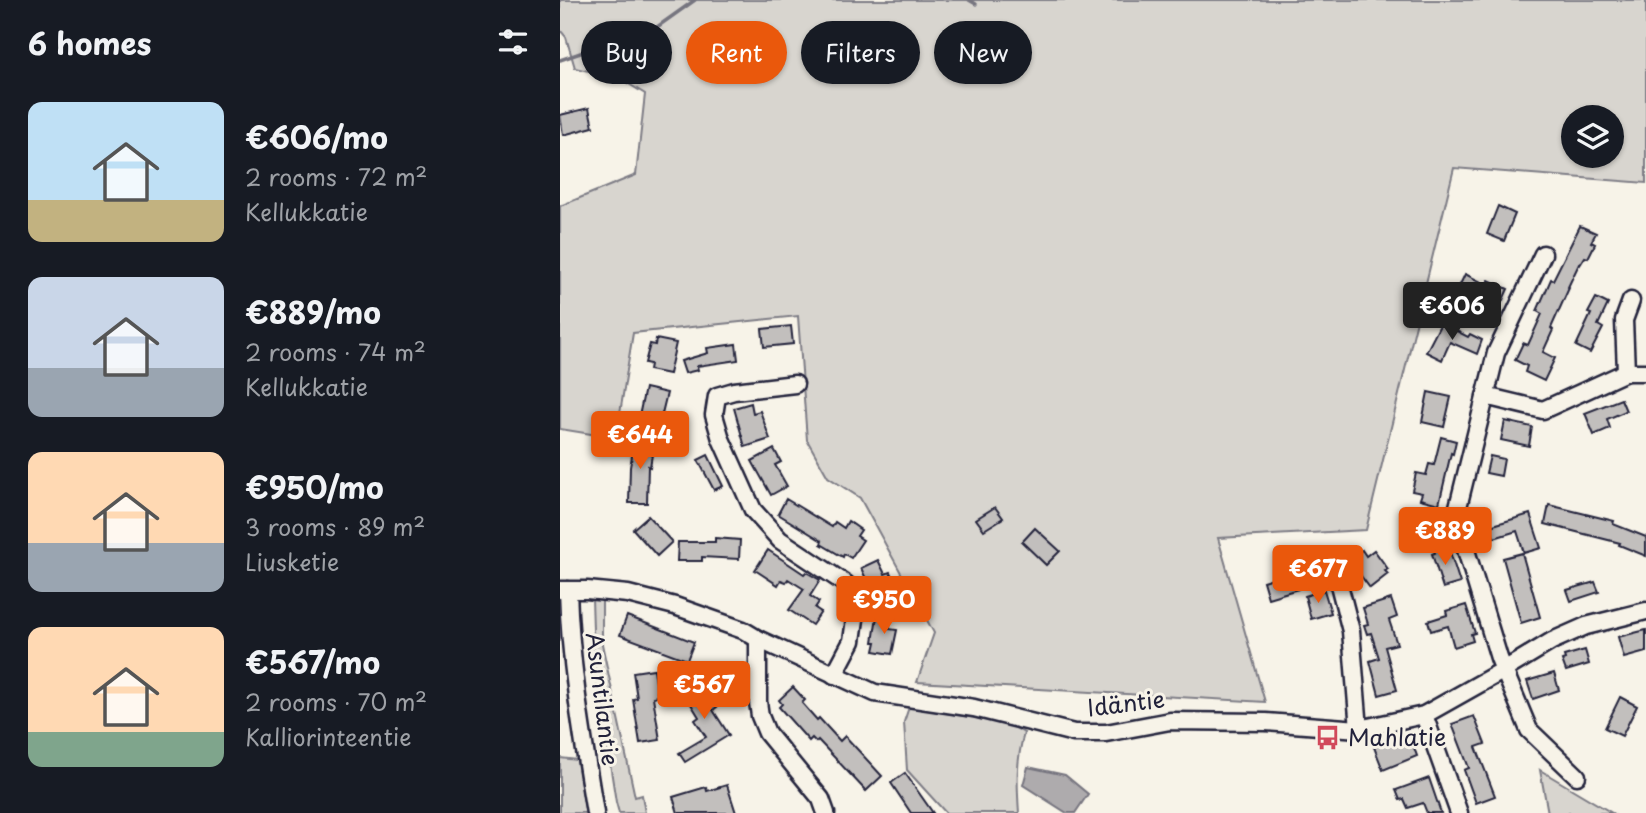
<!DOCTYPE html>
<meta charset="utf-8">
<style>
:root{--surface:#171b24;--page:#20242c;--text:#f1f3f6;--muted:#9ea1a6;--accent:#ea580c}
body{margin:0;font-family:"Playpen Sans",sans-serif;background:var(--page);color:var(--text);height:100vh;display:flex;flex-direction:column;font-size:26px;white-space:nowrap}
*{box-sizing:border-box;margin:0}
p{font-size:23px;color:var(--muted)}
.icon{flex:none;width:38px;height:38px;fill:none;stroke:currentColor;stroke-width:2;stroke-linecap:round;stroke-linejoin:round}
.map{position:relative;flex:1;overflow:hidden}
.side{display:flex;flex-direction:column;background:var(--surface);width:560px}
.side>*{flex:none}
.top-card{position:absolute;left:21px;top:21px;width:665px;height:63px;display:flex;gap:14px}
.tools{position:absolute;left:1001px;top:105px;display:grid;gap:14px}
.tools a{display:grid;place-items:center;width:63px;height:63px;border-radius:50%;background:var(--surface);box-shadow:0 2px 5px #0004;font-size:35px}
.price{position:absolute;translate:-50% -60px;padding:0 16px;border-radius:7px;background:var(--accent);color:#fff;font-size:23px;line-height:46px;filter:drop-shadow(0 2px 4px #0008)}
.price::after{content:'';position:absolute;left:50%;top:42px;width:21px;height:16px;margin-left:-10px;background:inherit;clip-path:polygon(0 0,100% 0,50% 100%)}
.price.active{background:#222;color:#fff}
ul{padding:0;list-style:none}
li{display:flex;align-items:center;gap:21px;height:175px;padding:0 28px}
li span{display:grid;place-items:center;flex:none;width:196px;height:140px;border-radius:14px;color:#555}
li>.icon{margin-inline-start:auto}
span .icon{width:84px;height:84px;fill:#fffc;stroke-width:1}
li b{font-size:30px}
h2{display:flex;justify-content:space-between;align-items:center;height:84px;padding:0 28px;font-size:30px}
.pill{padding:0 24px;border-radius:32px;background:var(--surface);box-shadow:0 2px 5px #0004;font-size:24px;line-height:63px}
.pill.active{background:var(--accent);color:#fff}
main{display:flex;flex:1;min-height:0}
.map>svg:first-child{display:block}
.green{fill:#d8d5cf;stroke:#7d7c85;stroke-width:2;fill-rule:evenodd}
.water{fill:#aeabad;stroke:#76747f;stroke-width:2}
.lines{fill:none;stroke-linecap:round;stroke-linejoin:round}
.stream{stroke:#76747f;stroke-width:3.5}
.building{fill:#c2bfbd;stroke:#22223b;stroke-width:2}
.minor-casing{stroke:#22223b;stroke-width:21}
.minor{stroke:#f7f3e8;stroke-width:16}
.labels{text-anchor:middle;stroke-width:6;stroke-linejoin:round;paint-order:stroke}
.street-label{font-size:23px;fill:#22223b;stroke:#f7f3e8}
.poi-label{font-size:23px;fill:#22223b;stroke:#f7f3e8;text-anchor:start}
</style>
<main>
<section class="side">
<h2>6 homes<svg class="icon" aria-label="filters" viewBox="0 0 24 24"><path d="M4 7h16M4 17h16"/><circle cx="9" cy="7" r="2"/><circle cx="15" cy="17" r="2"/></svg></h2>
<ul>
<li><span style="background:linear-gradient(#bfe0f5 70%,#c2b280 0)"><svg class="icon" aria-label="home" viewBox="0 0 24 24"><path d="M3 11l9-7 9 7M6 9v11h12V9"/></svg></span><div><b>€606/mo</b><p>2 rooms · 72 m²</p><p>Kellukkatie</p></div></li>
<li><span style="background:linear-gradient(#c9d6e8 65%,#9aa5b1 0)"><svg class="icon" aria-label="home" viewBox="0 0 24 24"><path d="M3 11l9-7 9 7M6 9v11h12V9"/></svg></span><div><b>€889/mo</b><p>2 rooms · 74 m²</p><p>Kellukkatie</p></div></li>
<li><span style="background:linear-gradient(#ffd9b3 65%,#9aa5b1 0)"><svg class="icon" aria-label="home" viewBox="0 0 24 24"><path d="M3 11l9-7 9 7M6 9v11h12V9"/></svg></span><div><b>€950/mo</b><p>3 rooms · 89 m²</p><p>Liusketie</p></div></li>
<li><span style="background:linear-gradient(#ffd9b3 75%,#7fa58c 0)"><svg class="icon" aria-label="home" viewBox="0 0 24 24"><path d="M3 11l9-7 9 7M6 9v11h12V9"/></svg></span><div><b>€567/mo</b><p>2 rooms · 70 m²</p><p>Kalliorinteentie</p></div></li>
</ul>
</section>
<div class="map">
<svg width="1086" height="813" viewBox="0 0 1086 813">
<rect width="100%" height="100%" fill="#f7f3e8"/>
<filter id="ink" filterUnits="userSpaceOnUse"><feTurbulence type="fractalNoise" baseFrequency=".0143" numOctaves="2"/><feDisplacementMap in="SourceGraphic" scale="14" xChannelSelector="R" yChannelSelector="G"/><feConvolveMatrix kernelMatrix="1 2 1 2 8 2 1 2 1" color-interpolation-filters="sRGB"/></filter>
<g filter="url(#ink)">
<g class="green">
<path d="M 0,0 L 1086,0 L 1086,183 L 894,168 L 806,530 L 658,538 L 705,702 L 357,682 L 374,633 L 300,498 L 268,477 L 247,440 L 238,316 L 73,333 L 56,438 L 0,429 L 0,206 L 76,175 L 85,94 L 59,78 L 15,68 L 6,37 L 0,30 ZM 1013,117 L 1052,117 L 1052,156 L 1013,156 Z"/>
<path d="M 42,597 L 42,644 L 75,797 L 82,795 L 85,813 L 59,813 L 56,802 L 34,661 L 32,598 Z"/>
<path d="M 349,707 L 447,723 L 464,733 C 456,761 457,784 459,813 L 386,813 L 347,770 L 344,722 Z"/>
<path d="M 0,758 L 17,760 L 26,813 L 0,813 Z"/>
<path d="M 980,770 L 1052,813 L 988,813 Z"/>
</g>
<path class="water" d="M 468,767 L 505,775 L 528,794 L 515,813 L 507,813 L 463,785 Z"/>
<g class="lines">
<g class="stream">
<path d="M 409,0 L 416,4"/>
<path d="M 0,60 L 76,34 L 90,32 L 135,0"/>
</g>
</g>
<g class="building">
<path d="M 29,108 L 33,127 L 3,135 L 0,115 Z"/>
<path d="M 938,206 L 955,214 L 944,241 L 927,234 Z"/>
<path d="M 1020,226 L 1036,233 L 1031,242 L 1035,244 L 1028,258 L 1025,257 L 1020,265 L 1019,264 L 1008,287 L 1009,288 L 991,328 L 993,330 L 983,352 L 995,358 L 984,381 L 965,372 L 967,366 L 955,360 L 963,343 L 968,345 L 982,314 L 977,311 L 991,279 L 993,280 Z"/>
<path d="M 905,274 L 927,285 L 929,280 L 948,289 L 942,302 L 917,290 L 904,315 L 889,308 Z"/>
<path d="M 1036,298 L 1048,304 L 1038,325 L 1043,328 L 1030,353 L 1016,346 L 1031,314 L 1028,313 Z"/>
<path d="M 881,323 L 908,337 L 910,334 L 922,340 L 917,354 L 890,342 L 882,360 L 866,352 Z"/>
<path d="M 231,326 L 233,344 L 204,347 L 202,329 Z"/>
<path d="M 96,339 L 116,343 L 109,374 L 89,370 L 90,364 L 85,363 L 90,344 L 95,345 Z"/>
<path d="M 176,344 L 178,360 L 137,366 L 138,370 L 125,373 L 121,361 L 148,353 L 147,348 Z"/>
<path d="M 85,388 L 107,393 L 99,426 L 78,421 Z"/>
<path d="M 868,392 L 891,397 L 884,427 L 862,422 Z"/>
<path d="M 1061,399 L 1066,411 L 1047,419 L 1050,428 L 1034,435 L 1025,413 Z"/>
<path d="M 191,403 L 193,413 L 200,411 L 210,439 L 185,447 L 174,408 Z"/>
<path d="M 945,421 L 972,427 L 969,446 L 941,440 Z"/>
<path d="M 881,437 L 896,441 L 893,454 L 891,453 L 879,504 L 860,499 L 862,493 L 852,491 L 856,473 L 866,475 L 869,464 L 874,465 Z"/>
<path d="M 75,439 L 94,442 L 90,467 L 88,466 L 87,503 L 69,503 L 70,467 Z"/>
<path d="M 214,449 L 221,462 L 215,465 L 227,486 L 211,495 L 192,461 Z"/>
<path d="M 148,455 L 163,486 L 154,490 L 138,460 Z"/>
<path d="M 930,456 L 944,459 L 941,476 L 926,473 Z"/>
<path d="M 226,499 L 272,527 L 275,522 L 284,528 L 288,521 L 301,530 L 297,536 L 303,540 L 291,558 L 284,554 L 283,557 L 261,544 L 262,541 L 218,514 Z"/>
<path d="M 989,505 L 1054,521 L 1053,524 L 1086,537 L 1086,556 L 1059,545 L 1060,543 L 985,524 Z"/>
<path d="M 435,507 L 443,518 L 424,530 L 416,519 Z"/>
<path d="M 970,514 L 981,548 L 964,553 L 957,531 L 934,538 L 930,526 Z"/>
<path d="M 88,516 L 112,542 L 97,556 L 73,529 Z"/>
<path d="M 475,528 L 500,551 L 486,565 L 462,542 Z"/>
<path d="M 155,538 L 180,540 L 179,559 L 142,557 L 142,561 L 117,561 L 118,542 L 155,542 Z"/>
<path d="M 885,545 L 887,549 L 889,549 L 900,583 L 883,588 L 872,554 L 875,553 L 873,548 Z"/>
<path d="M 208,550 L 244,574 L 246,572 L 260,580 L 250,596 L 259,602 L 255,608 L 261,612 L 252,625 L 229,610 L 244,589 L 228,579 L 226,582 L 221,580 L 218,585 L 195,570 Z"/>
<path d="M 802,550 L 806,556 L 814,550 L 828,569 L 825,571 L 828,574 L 810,588 L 795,568 L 792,570 L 786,562 Z"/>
<path d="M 962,553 L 980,617 L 961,623 L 943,558 Z"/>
<path d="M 318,560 L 325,574 L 330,572 L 338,589 L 333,591 L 336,596 L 318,605 L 301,568 Z"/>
<path d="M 732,572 L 738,589 L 708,598 L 703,581 Z"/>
<path d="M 1035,582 L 1039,592 L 1011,601 L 1007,590 Z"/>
<path d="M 764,590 L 771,613 L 751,619 L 745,596 Z"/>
<path d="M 831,599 L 837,617 L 829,620 L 837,644 L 825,647 L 837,690 L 819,695 L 810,661 L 819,658 L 811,633 L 807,634 L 804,625 L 808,624 L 803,608 Z"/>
<path d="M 906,605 L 915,633 L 911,634 L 913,641 L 894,647 L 888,626 L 871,631 L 868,621 L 887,615 L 886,611 Z"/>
<path d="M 67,616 L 134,642 L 127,660 L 60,635 Z"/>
<path d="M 317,616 L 331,618 L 329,629 L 337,630 L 332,654 L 314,651 L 316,642 L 313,642 Z"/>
<path d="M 1086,630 L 1086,652 L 1064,658 L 1058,637 Z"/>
<path d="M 1025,650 L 1029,664 L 1006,671 L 1002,660 L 1005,659 L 1004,656 Z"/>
<path d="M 94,669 L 98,696 L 93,697 L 100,740 L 80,743 L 73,699 L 77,698 L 73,672 Z"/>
<path d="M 994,673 L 999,690 L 973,699 L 967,681 Z"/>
<path d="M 140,680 L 157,707 L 153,710 L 169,735 L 125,762 L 119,753 L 146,737 L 135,720 L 139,717 L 123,691 Z"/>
<path d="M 233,687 L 245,700 L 242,703 L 257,720 L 259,718 L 280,741 L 285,736 L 322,776 L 306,791 L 258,740 L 256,742 L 252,738 L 249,741 L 219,707 L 222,704 L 219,700 Z"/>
<path d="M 1060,697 L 1077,706 L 1062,736 L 1045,728 Z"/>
<path d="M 914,716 L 925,744 L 916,747 L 935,796 L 916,803 L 904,770 L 909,768 L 892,724 Z"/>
<path d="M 849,734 L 857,756 L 823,770 L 814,747 Z"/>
<path d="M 345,773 L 373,813 L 351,813 L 331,783 Z"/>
<path d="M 869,778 L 881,813 L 867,813 L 863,803 L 848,808 L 844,799 L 840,800 L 836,790 Z"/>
<path d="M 167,785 L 176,813 L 118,813 L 113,797 L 146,787 L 147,791 Z"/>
</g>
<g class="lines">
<defs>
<g id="minor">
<path d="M 983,254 L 936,353 L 898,507 L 902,537 L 939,658 L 969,730 L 1017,776"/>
<path d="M 1066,372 L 1064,320 L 1071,301"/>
<path d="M 235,384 L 174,391 L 157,396 L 154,415 L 161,439 L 193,510 L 220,540 L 286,584 L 296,612 L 292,641 L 274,675"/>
<path d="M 925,396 L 983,410 L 1066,372 L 1086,372"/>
<path d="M 776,573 L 791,631 L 799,729"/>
<path d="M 0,590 L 27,590 L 68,594 L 115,606 L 183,630 L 198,639 L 315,693 L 414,708 L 514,733 L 546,733 L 610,721 L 706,722 L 799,729 L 864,715 L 944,670 L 992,641 L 1026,626 L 1086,611"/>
<path d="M 8,590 C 10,665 23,739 35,813"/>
<path d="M 198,639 L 198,702 L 200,716 L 207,733 L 261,799 L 266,813"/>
<path d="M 864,715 L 899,813"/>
</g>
</defs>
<use href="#minor" class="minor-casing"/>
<use href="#minor" class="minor"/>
</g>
</g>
<defs>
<symbol id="bus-bare" viewBox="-9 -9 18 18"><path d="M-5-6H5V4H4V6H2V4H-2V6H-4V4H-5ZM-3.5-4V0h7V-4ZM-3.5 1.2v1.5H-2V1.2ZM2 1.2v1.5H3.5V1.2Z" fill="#d1495b" stroke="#f7f3e8" stroke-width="2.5" paint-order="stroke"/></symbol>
</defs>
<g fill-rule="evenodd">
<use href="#bus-bare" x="750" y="720" width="35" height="35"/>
</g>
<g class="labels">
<g class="street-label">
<text transform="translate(42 699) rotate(83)" y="8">Asuntilantie</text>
<text transform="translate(566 704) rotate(-7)" y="8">Idäntie</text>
</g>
<g class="poi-label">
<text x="788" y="746">Mahlatie</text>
</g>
</g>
</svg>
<div class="tools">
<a><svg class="icon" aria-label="layers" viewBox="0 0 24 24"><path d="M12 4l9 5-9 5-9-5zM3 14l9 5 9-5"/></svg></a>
</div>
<b class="price active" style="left:892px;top:342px">€606</b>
<b class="price" style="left:80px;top:471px">€644</b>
<b class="price" style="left:885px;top:567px">€889</b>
<b class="price" style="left:758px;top:605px">€677</b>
<b class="price" style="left:324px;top:636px">€950</b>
<b class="price" style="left:144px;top:721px">€567</b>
<div class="top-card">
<a class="pill">Buy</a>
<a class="pill active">Rent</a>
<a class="pill">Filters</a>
<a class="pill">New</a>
</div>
</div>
</main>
